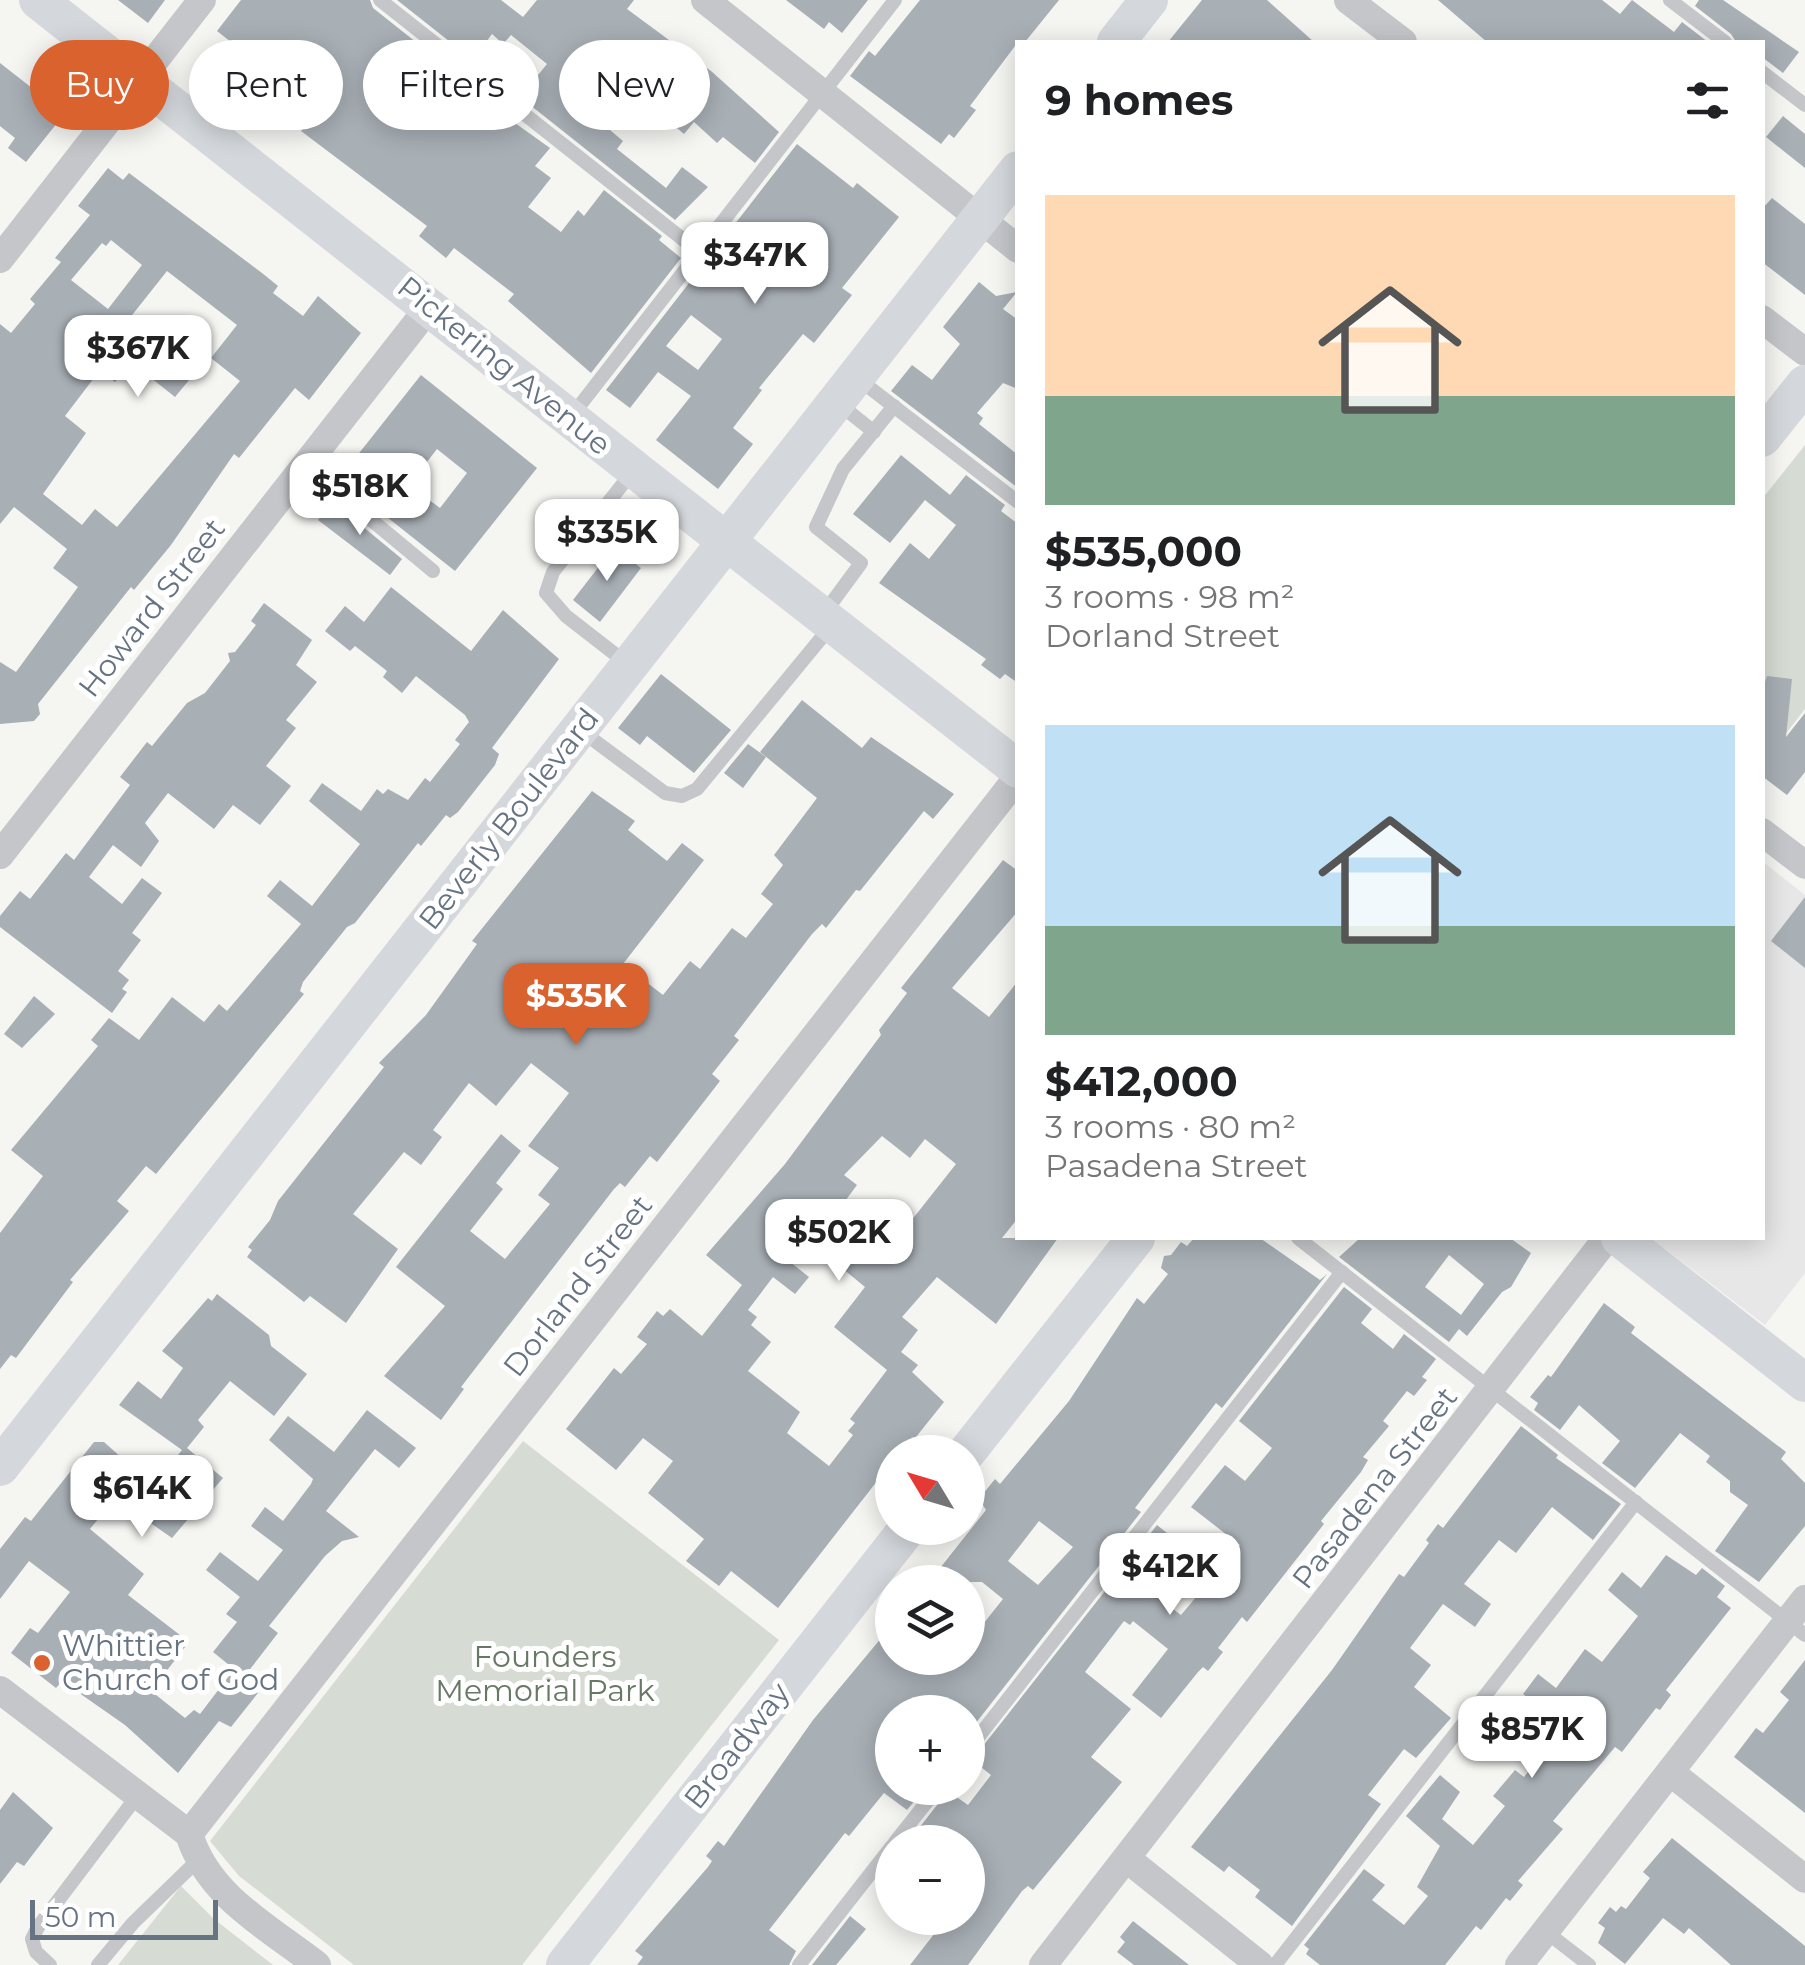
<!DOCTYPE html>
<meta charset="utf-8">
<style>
:root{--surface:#fff;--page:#f6f6f6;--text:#202124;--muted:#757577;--accent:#d9622e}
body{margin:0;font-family:Montserrat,sans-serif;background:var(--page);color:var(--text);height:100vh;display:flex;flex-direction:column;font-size:38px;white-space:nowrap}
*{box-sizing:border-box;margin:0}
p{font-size:32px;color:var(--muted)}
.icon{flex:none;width:55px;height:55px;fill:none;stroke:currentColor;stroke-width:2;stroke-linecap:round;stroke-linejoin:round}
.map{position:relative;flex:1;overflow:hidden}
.sheet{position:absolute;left:1015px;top:40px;width:750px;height:1200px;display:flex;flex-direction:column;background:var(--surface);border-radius:0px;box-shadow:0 5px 25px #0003}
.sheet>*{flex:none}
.guide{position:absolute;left:30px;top:40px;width:835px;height:90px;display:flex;gap:20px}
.needle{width:65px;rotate:308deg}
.fabs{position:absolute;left:875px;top:1435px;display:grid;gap:20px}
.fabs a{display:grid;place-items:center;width:110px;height:110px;border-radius:50%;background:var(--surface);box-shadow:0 5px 25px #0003;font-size:50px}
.scale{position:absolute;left:30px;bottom:25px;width:188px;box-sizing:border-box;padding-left:10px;border:5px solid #667382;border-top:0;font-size:28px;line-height:35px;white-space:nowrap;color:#667382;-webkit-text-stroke:8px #fff;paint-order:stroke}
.price{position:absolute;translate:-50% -85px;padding:0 22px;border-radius:20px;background:#fff;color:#222;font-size:32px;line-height:65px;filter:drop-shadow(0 2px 5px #0008)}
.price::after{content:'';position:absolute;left:50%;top:60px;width:30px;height:22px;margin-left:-15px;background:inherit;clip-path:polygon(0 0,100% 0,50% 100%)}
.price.active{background:var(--accent);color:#fff}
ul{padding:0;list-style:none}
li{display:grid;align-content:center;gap:20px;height:530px;padding:0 30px}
li span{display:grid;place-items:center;height:310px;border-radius:0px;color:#555}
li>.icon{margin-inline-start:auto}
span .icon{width:180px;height:180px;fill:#fffc;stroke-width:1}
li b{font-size:42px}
h2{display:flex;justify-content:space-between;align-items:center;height:120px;padding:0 30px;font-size:42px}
.tag{padding:0 35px;border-radius:45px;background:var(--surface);box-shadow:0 5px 25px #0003;font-size:35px;line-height:90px}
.tag.active{background:var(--accent);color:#fff}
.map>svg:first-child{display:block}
.built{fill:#e6e7e6}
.green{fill:#d6dcd3}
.building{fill:#a8afb5;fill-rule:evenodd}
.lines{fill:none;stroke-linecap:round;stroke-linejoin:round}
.lane{stroke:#c4c6ca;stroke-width:14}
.street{stroke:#c4c6ca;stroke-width:28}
.secondary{stroke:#d4d8dc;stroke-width:38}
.poi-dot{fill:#d9622e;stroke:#fff;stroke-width:4}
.labels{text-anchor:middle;stroke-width:10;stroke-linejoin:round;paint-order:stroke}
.street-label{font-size:30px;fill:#667382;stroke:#fff}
.poi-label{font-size:30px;fill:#667382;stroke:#fff;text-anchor:start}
.park-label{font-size:30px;fill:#677964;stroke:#fff}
</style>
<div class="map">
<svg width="1805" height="1965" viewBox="0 0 1805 1965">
<rect width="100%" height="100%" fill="#f5f5f2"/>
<path class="built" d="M 1763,862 L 1805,895 L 1805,1273 L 1765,1325 L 1651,1238 L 1762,1238 Z"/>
<g class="green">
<path d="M 1805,445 L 1805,709 L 1763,763 L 1762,499 Z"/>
<path d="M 523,1441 L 779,1640 L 522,1965 L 354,1965 L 239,1876 L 210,1841 Z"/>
<path d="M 181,1886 L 214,1919 L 273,1965 L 118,1965 Z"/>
</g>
<g class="building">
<path d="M 118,0 L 165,0 L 148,23 Z"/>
<path d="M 241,0 L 370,0 L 373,8 L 460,77 L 456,81 L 550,148 L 535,166 L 551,178 L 528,207 L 561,232 L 578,210 L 584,216 L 604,190 L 662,236 L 659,240 L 681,258 L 591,373 L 508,301 L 514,294 L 454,248 L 446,258 L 419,236 L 427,226 L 301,131 L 305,126 L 297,116 L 223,63 L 236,46 L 217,31 Z"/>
<path d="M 397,0 L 501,0 L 523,17 L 537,0 L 634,0 L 627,9 L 711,71 L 779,132 L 755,163 L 723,137 L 717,143 L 694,122 L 684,134 L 605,67 L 577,102 L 623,141 L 617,149 L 666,188 L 682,167 L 708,187 L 675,220 L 520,97 L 547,64 L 511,35 L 503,44 L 492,34 L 473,60 Z"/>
<path d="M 786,0 L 868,0 L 842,33 L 829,22 L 824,29 Z"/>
<path d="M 920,0 L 1059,0 L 1025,42 L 1018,42 L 970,106 L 976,110 L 954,138 L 949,134 L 941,144 L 850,76 L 869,51 L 875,56 Z"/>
<path d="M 1202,0 L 1267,0 L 1314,42 L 1168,42 Z"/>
<path d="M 1438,0 L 1602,0 L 1620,14 L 1632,0 L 1674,32 L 1682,22 L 1708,42 L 1487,42 Z"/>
<path d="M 1699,0 L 1723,0 L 1799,52 L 1783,73 L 1762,57 L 1762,42 L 1736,42 L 1731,34 L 1695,6 Z"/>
<path d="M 0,63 L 32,88 L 37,83 L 56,99 L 52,103 L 65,113 L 26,162 L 8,148 L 15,138 L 0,126 Z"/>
<path d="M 1783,116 L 1805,134 L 1805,168 L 1766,137 Z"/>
<path d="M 797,144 L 853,188 L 857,183 L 899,217 L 842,288 L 852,295 L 814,343 L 803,334 L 759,388 L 762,390 L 733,428 L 753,444 L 718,489 L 656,440 L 691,396 L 658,372 L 630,408 L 606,390 ZM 691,315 L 722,339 L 698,370 L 666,346 Z"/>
<path d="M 108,168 L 123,180 L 129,173 L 262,273 L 278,286 L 273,293 L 303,316 L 318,296 L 361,333 L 309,400 L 295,388 L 239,458 L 234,454 L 171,545 L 134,590 L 131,587 L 38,704 L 40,714 L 34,721 L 0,724 L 0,662 L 16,672 L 78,587 L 53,568 L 67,549 L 14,507 L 0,524 L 0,324 L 11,333 L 35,304 L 30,299 L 61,262 L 55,258 L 90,215 L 78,206 ZM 111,240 L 142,265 L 108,309 L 71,280 L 102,243 L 106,246 ZM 167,271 L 237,325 L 211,358 L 240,381 L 117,527 L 95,509 L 82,525 L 43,494 L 86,433 L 65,416 L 100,370 L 115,382 L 131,362 L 175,397 L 194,374 L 125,324 Z"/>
<path d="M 1772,198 L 1805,224 L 1805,295 L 1762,262 L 1762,209 Z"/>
<path d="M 979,282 L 996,296 L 1017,292 L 1003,309 L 1018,320 L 1018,389 L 1003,383 L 977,413 L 983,418 L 979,424 L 1018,455 L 1018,488 L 891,391 L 912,365 L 932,380 L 960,344 L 943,327 Z"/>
<path d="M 421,375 L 537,468 L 455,571 L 344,483 L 356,457 ZM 437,449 L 467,473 L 440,508 L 409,485 Z"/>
<path d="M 901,455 L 950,495 L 966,475 L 1005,505 L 1001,511 L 1018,524 L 1018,683 L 1005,674 L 1000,679 L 981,665 L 986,659 L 879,583 L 910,543 L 929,559 L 956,525 L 925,500 L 890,543 L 853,514 Z"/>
<path d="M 333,502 L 402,559 L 390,575 L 318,520 Z"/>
<path d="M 614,547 L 641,568 L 600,622 L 573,600 Z"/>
<path d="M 391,587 L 471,651 L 503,610 L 559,659 L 492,748 L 499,754 L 495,765 L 458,812 L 450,818 L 446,815 L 421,846 L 418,843 L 355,923 L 347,927 L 303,982 L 300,991 L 304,994 L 156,1174 L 146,1166 L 117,1201 L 129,1211 L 70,1280 L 73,1282 L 16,1358 L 11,1355 L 0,1369 L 0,1233 L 43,1176 L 11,1150 L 98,1046 L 91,1040 L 109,1018 L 139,1040 L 172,997 L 204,1022 L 219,1004 L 227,1011 L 301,924 L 267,896 L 280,880 L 312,906 L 360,844 L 309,801 L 322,783 L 361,811 L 377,789 L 383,794 L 388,789 L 408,800 L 425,778 L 430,782 L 460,744 L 455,740 L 469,722 L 465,715 L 416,676 L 402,693 L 383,677 L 387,671 L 355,646 L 350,651 L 325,631 L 345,606 L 364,622 Z"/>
<path d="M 264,603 L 312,640 L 296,665 L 317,682 L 286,720 L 296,728 L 266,766 L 291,786 L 260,825 L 233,805 L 214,829 L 168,793 L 145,823 L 159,841 L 141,867 L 113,845 L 89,877 L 122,904 L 142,878 L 162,893 L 132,933 L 141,940 L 118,971 L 129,980 L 122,989 L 127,992 L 112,1013 L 0,927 L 0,916 L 20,891 L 30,899 L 66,853 L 74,860 L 130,785 L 120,777 L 147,742 L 152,746 L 187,703 L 205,693 L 230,661 L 228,653 L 235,652 L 256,625 L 251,621 Z"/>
<path d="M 661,674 L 731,730 L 694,773 L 647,736 L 640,745 L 618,728 Z"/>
<path d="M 1767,676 L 1792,679 L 1786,737 L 1805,713 L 1805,772 L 1787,795 L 1762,776 L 1762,691 Z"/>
<path d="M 802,700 L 862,748 L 871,737 L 954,794 L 933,819 L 924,811 L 860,891 L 856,890 L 826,928 L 822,924 L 812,934 L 734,1036 L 739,1040 L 712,1074 L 720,1081 L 657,1162 L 650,1156 L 625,1187 L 620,1183 L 614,1189 L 461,1387 L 464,1389 L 441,1420 L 384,1376 L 445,1306 L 396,1267 L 501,1134 L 521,1151 L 496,1183 L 503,1189 L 470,1231 L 505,1259 L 550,1204 L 538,1195 L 559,1168 L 528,1146 L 569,1093 L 531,1063 L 496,1106 L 469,1083 L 433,1130 L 442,1137 L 421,1165 L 404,1152 L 353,1214 L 398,1249 L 346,1323 L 310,1296 L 304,1302 L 247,1257 L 252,1250 L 248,1247 L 270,1220 L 278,1201 L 384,1067 L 379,1063 L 426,1015 L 477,944 L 472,941 L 592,791 L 635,821 L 628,830 L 667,861 L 682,843 L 704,860 L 623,964 L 663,995 L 690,961 L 700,969 L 732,928 L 746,938 L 773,904 L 761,894 L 783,865 L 774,855 L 817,798 L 760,752 Z"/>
<path d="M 748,744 L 766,757 L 743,788 L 724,773 Z"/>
<path d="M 1003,860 L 1018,871 L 1018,911 L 952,988 L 989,1017 L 1018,981 L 1018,1218 L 1002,1238 L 1058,1238 L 996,1324 L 937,1277 L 902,1317 L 918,1330 L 901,1352 L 918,1365 L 912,1372 L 944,1402 L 904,1452 L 892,1452 L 892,1462 L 778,1608 L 731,1571 L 719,1586 L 686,1561 L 704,1539 L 648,1493 L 673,1461 L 643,1438 L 616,1470 L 566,1429 L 614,1368 L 621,1374 L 647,1344 L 637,1337 L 657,1311 L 663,1316 L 670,1309 L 702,1336 L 742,1285 L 706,1255 L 785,1164 L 881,1035 L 879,1030 L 907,993 L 901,988 ZM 882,1136 L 910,1158 L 925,1139 L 956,1164 L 877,1264 L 846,1240 L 831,1259 L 865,1287 L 834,1327 L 887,1370 L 850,1419 L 855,1423 L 848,1431 L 853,1435 L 829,1466 L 787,1433 L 800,1412 L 748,1371 L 771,1342 L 751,1325 L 757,1317 L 748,1310 L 773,1277 L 795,1294 L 809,1277 L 770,1246 L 809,1199 L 834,1216 L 857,1185 L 844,1175 Z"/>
<path d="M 1805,897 L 1805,968 L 1771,941 Z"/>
<path d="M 34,996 L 55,1014 L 22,1048 L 4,1034 Z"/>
<path d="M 1194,1238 L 1260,1238 L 1320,1280 L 1327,1274 L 1222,1408 L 1216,1403 L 1135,1508 L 1141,1512 L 968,1733 L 968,1712 L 892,1712 L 892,1788 L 925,1788 L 907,1810 L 884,1793 L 849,1836 L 845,1833 L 769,1930 L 796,1951 L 789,1965 L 637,1965 L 643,1957 L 635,1951 L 708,1867 L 712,1861 L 706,1856 L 718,1841 L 724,1846 L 813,1720 L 892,1625 L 892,1658 L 968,1658 L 968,1643 L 1003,1599 L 982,1582 L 929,1582 L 986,1510 L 979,1499 L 995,1479 L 1000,1484 L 1069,1401 L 1137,1298 L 1144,1304 L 1168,1274 L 1161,1268 L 1164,1256 L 1171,1255 L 1181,1242 L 1187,1246 ZM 1039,1521 L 1073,1547 L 1038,1585 L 1008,1561 Z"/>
<path d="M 1360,1238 L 1510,1238 L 1531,1253 L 1511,1287 L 1502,1292 L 1467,1336 L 1459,1329 L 1449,1342 L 1339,1257 ZM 1449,1255 L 1484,1284 L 1461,1315 L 1425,1287 Z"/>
<path d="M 1344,1287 L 1372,1309 L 1361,1323 L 1393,1349 L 1404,1334 L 1436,1359 L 1422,1377 L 1427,1380 L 1414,1396 L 1407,1391 L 1383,1421 L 1389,1426 L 1363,1457 L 1368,1460 L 1361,1472 L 1321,1521 L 1324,1524 L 1247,1622 L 1242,1617 L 1218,1648 L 1223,1652 L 1208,1671 L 1203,1667 L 1198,1672 L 1161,1718 L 1132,1695 L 1168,1649 L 1133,1621 L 1130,1625 L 1124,1621 L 1085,1672 L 1131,1709 L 1091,1757 L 1122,1782 L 1033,1890 L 1028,1886 L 1022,1891 L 968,1965 L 910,1965 L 938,1929 L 922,1918 L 968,1918 L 968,1842 L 908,1842 L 948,1791 L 968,1805 L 991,1775 L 972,1760 L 1157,1525 L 1177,1541 L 1154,1576 L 1160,1580 L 1150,1592 L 1181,1615 L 1240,1545 L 1191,1507 L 1225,1465 L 1245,1481 L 1272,1448 L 1239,1421 Z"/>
<path d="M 217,1294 L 269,1335 L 271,1346 L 307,1374 L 274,1416 L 230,1381 L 198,1420 L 204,1427 L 187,1448 L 223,1478 L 172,1538 L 115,1498 L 90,1529 L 144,1574 L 128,1595 L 189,1642 L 151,1691 L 185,1718 L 194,1710 L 200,1714 L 232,1672 L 258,1693 L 231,1727 L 219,1721 L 178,1773 L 125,1725 L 62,1681 L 56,1688 L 11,1653 L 30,1628 L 38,1633 L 70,1592 L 29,1561 L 0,1599 L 0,1549 L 25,1517 L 31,1521 L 94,1442 L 104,1442 L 122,1458 L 116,1466 L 148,1492 L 182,1450 L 119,1405 L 138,1381 L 161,1399 L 183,1368 L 162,1351 L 208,1298 L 212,1301 Z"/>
<path d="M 1604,1303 L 1635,1327 L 1631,1333 L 1786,1452 L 1781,1459 L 1805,1483 L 1805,1526 L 1759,1582 L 1715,1551 L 1748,1505 L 1730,1492 L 1730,1481 L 1706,1462 L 1710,1456 L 1680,1433 L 1635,1488 L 1602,1463 L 1620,1441 L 1579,1405 L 1560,1430 L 1534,1410 L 1538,1403 L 1530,1397 L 1548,1375 L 1551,1377 Z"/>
<path d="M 367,1410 L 416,1448 L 399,1468 L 375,1449 L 326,1511 L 359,1537 L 342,1541 L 325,1556 L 269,1626 L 278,1633 L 244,1677 L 213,1652 L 237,1622 L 226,1614 L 240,1597 L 206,1570 L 220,1552 L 258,1581 L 283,1550 L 251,1526 L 265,1507 L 283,1521 L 311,1484 L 313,1479 L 269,1440 L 288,1416 L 334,1452 Z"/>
<path d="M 1521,1426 L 1558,1455 L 1556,1458 L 1621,1504 L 1593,1540 L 1552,1507 L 1516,1553 L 1499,1540 L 1464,1584 L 1491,1604 L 1475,1627 L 1443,1604 L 1410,1648 L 1431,1665 L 1414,1687 L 1451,1718 L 1416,1758 L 1404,1749 L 1368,1795 L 1381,1804 L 1292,1926 L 1255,1897 L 1260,1890 L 1229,1866 L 1224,1872 L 1191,1847 L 1332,1670 L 1399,1574 L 1404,1577 L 1429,1543 L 1426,1540 L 1438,1524 L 1443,1528 Z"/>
<path d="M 1666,1555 L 1696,1575 L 1702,1568 L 1725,1586 L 1717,1597 L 1731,1608 L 1666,1690 L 1671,1695 L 1660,1710 L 1656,1708 L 1622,1752 L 1615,1747 L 1553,1821 L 1563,1829 L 1518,1881 L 1523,1885 L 1510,1901 L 1506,1898 L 1481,1930 L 1476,1926 L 1445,1965 L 1320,1965 L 1306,1954 L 1309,1949 L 1304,1945 L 1364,1869 L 1385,1885 L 1372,1900 L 1404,1925 L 1428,1896 L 1417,1887 L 1440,1846 L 1406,1816 L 1440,1775 L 1460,1792 L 1442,1819 L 1473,1845 L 1505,1806 L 1493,1796 L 1515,1770 L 1524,1777 L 1565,1727 L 1523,1694 L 1538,1674 L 1556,1688 L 1585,1649 L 1602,1662 L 1638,1616 L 1608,1590 L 1622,1572 L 1641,1588 Z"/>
<path d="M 1805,1660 L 1805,1813 L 1734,1757 L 1756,1728 L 1763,1733 L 1789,1700 L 1780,1692 Z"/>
<path d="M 13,1792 L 53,1828 L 24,1866 L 17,1862 L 0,1884 L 0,1810 Z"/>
<path d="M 1672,1838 L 1805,1946 L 1805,1965 L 1731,1965 L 1689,1928 L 1684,1934 L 1663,1918 L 1625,1964 L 1598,1943 L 1605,1928 L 1598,1923 L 1610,1907 L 1616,1912 L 1621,1906 L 1626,1909 L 1650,1878 L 1643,1872 Z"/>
<path d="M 850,1916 L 866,1929 L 836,1965 L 812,1965 Z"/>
<path d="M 1133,1921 L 1189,1965 L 1134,1965 L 1117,1952 L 1125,1942 L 1120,1937 Z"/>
</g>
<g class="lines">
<g class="lane">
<path d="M 380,0 L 699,252"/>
<path d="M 1670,0 L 1725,42"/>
<path d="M 1762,72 L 1805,105"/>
<path d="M 857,378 L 1018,502"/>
<path d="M 838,403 L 874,432"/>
<path d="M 570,418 L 895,0"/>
<path d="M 305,465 L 433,571"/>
<path d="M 822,616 L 861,563 L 816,527 L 843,469 L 894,406"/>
<path d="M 629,665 L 566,616 L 546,593 L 553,572 L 634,470"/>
<path d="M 580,730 L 665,793 L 682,796 L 697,789 L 832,625"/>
<path d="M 1298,1238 L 1805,1635"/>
<path d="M 968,1750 L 1342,1272"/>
<path d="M 895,1842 L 938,1788"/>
<path d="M 1545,1931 L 1589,1965"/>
<path d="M 50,1965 L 36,1952 L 32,1939 L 38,1927 L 138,1795"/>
<path d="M 98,1965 L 133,1923 L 197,1861"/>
<path d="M 799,1965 L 892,1846"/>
<path d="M 1275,1965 L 1636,1502"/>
</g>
<g class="street">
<path d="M 705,0 L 1018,249"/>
<path d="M 1348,0 L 1403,42"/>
<path d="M 0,259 L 202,0"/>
<path d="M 1762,319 L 1805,352"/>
<path d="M 1762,832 L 1805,865"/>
<path d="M 0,855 L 430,306"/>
<path d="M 0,1690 L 189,1834 C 208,1896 268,1927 317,1965"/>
<path d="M 1670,1772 L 1805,1879"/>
<path d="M 189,1834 L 1018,777"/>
<path d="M 1127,1859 L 1260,1965"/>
<path d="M 1043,1965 L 1607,1238"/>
<path d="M 1519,1965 L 1805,1599"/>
</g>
<g class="secondary">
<path d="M 38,0 L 633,468"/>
<path d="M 1116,42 L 1149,0"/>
<path d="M 1762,438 L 1805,384"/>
<path d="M 634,469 L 1018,769"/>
<path d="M 1620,1238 L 1805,1383"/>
<path d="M 967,1452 L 1136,1238"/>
<path d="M 0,1467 L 1018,170"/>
<path d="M 565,1965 L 908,1528"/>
</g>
</g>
<circle class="poi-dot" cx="42" cy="1663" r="10"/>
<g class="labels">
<g class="street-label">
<text transform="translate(504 366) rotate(39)" y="10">Pickering Avenue</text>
<text transform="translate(152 608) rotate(-52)" y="10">Howard Street</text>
<text transform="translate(509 819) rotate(-52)" y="10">Beverly Boulevard</text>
<text transform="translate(578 1286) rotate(-52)" y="10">Dorland Street</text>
<text transform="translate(1375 1488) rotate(-52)" y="10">Pasadena Street</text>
<text transform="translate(737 1746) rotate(-52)" y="10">Broadway</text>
</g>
<g class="poi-label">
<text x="62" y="1656">Whittier<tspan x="62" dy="34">Church of God</tspan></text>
</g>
<g class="park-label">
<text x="545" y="1667">Founders<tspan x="545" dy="34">Memorial Park</tspan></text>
</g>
</g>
</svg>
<div class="fabs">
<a><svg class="needle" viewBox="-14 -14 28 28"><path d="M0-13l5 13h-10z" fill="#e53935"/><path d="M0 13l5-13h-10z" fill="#757577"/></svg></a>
<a><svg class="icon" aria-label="layers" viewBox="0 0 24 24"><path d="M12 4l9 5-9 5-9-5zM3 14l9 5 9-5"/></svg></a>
<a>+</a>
<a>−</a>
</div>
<div class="scale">50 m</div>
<b class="price" style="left:755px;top:307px">$347K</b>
<b class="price" style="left:138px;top:400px">$367K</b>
<b class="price" style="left:360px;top:538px">$518K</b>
<b class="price" style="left:607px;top:584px">$335K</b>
<b class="price active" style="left:576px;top:1048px">$535K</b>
<b class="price" style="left:839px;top:1284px">$502K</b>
<b class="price" style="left:142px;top:1540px">$614K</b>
<b class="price" style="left:1170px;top:1618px">$412K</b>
<b class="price" style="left:1532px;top:1781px">$857K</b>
<div class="guide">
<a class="tag active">Buy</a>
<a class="tag">Rent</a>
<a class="tag">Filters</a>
<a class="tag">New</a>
</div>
<section class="sheet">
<h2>9 homes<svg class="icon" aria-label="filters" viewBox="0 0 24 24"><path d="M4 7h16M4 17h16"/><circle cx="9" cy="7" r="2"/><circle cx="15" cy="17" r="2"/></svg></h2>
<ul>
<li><span style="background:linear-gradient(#ffd9b3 65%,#7fa58c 0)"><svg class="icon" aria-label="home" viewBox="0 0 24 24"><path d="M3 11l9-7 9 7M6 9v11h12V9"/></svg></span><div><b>$535,000</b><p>3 rooms · 98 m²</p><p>Dorland Street</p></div></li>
<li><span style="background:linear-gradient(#bfe0f5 65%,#7fa58c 0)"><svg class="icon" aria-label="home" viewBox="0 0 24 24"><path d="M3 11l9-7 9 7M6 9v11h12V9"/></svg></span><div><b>$412,000</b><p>3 rooms · 80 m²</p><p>Pasadena Street</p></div></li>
</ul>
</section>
</div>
